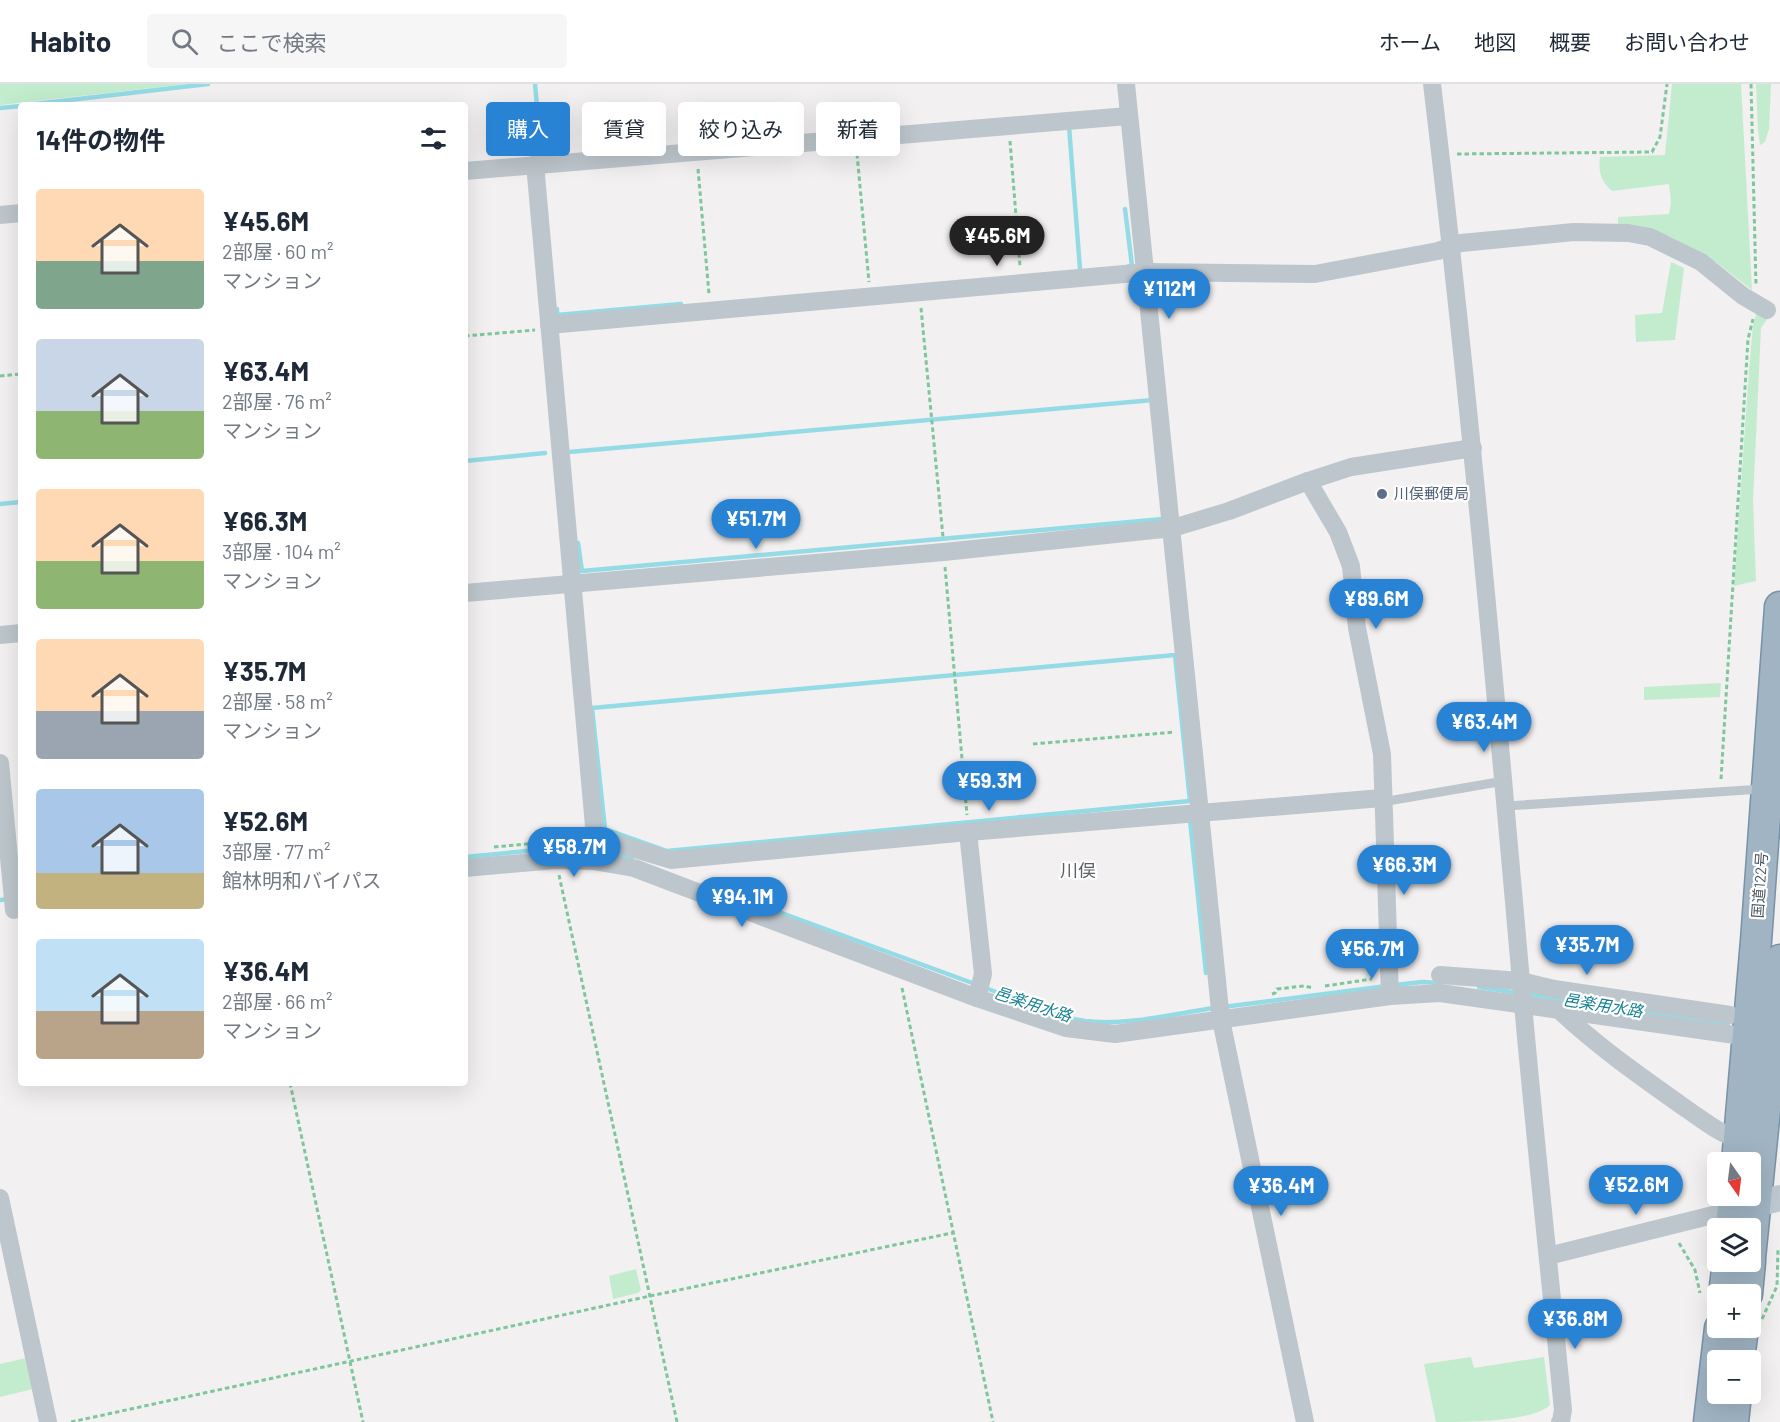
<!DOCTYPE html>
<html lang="ja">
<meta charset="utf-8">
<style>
:root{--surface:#fff;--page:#f6f6f7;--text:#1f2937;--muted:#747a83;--line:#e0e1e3;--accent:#2983d4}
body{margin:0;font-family:Barlow,"Noto Sans JP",sans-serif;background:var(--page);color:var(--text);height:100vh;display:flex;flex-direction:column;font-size:22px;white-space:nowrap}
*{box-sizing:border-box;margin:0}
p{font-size:20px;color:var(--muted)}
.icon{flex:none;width:33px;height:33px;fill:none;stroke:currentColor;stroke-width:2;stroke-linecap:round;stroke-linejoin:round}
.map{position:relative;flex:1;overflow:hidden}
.details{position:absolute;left:18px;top:18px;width:450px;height:984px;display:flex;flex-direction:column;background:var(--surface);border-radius:6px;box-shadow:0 6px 24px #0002}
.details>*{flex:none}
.top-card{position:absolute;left:486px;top:18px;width:570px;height:54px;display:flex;gap:12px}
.needle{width:39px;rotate:166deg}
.controls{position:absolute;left:1707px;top:1068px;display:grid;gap:12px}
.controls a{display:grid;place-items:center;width:54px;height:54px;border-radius:6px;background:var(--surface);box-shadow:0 6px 24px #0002;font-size:30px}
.price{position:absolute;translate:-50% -51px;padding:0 14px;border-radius:21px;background:var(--accent);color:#fff;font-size:20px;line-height:39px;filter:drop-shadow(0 2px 3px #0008)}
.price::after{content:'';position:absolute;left:50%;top:36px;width:18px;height:14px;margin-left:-9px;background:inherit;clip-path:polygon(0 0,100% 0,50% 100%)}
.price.selected{background:#222;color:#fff}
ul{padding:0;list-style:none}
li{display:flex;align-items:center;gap:18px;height:150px;padding:0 18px}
li span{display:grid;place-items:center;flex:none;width:168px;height:120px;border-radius:6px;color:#555}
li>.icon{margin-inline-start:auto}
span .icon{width:72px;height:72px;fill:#fffc;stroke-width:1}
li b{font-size:26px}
h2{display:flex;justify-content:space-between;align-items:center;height:72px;padding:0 18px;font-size:26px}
.pill{padding:0 21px;border-radius:6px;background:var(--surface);box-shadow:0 6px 24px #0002;font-size:21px;line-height:54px}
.pill.selected{background:var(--accent);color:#fff}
header{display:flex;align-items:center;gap:36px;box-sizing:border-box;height:84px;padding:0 30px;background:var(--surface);border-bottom:2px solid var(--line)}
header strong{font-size:28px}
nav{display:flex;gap:33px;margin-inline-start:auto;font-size:21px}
.search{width:420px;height:54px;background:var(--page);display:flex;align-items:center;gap:15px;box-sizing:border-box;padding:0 21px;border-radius:6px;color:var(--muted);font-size:22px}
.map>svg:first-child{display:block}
.green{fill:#c3eccf}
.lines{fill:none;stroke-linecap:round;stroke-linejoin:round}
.stream{stroke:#94dbe5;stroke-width:4.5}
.trunk-casing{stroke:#7892a6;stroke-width:33}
.path{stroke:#7ec79d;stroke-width:3;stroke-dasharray:4.5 3;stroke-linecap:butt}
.service{stroke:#bdc6cc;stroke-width:9}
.minor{stroke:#bdc6cc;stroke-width:18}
.secondary{stroke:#bec8d0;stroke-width:26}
.trunk{stroke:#a0b4c3;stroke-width:30}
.service-dot{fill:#5c6f8a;stroke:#fff;stroke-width:2}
.labels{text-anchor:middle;stroke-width:4.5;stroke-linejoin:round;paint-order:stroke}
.service-label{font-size:15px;fill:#4e5e75;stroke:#fff;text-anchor:start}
.street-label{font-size:15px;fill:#4a555c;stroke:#fff}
.water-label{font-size:16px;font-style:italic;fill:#188292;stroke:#fff}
.quarter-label{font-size:18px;fill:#5d6165;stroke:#fff}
</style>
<header>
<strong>Habito</strong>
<div class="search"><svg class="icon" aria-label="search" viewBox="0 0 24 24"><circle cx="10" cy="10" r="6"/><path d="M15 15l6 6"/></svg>ここで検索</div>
<nav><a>ホーム</a><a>地図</a><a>概要</a><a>お問い合わせ</a></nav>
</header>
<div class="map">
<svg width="1780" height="1338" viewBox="0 0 1780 1338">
<rect width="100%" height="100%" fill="#f2f0f1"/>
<g class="green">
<path d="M 0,0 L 187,0 L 0,21 Z"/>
<path d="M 1672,0 L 1741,0 L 1752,206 L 1716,178 L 1671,153 L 1618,142 L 1618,133 L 1669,130 L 1671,119 L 1669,100 L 1612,107 C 1601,97 1598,88 1600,73 L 1665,71 Z"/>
<path d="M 1756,0 L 1771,0 L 1769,45 L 1765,58 L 1760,61 L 1758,47 Z"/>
<path d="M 1671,178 L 1684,184 L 1675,256 L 1636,258 L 1635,231 L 1662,229 Z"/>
<path d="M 1758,224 L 1770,231 L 1761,244 L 1753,417 L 1756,497 L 1734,502 L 1749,286 L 1753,241 Z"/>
<path d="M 1721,599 L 1720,613 L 1644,616 L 1644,603 Z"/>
<path d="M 636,1185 L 641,1206 L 638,1209 L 613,1215 L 609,1192 Z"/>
<path d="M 1471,1273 L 1474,1284 L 1544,1273 L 1550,1321 C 1533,1338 1463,1338 1436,1338 L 1424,1280 Z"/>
<path d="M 26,1274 L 33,1305 L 0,1313 L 0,1280 Z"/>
</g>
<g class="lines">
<g class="stream">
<path d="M 535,0 L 542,76"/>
<path d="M 26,21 L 208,0"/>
<path d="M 0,24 L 21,22"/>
<path d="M 1069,42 L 1080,185"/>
<path d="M 1125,125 L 1132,182 L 1129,182"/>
<path d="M 557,225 L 557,231 L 681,220"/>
<path d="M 569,368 L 1153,316"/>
<path d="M 465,377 L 545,369"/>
<path d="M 0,420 L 21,418"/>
<path d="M 578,459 L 582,487 L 1163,435"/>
<path d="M 1175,571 L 1190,717 L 667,767 L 605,745 L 592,624 Z"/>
<path d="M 1190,736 L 1206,889"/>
<path d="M 599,767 L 632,775"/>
<path d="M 465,773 L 548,765 L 591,766"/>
<path d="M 713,804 L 975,900"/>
<path d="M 0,816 L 9,815"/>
<path d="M 1395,901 L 1422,898 L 1441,899"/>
<path d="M 983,903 C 1016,915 1050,932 1085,937 C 1127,942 1173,930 1214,924"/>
<path d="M 1479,903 L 1518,909"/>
<path d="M 1526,910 L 1728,941"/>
<path d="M 1223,923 L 1387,902"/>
</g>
<defs>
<g id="trunk">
<path d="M 1737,1078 L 1756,857 L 1780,523"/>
<path d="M 1731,1144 L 1734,1112"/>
<path d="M 1750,1174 L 1780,876"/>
<path d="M 1724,1210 L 1728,1178"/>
<path d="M 1747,1210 L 1750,1178"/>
<path d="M 1739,1276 L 1743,1244"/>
<path d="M 1709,1338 L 1720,1244"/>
<path d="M 1733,1338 L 1736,1310"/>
</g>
</defs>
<use href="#trunk" class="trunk-casing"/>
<g class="path">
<path d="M 1751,0 L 1756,202"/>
<path d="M 1010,57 L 1020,182"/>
<path d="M 857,70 L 869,198"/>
<path d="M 1457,70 L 1652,68 L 1660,53 L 1667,0"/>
<path d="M 698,85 L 709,210"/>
<path d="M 921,224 L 943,453"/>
<path d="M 465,252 L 535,246"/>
<path d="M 0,292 L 21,290"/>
<path d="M 945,483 L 967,731"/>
<path d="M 1033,660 L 1175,648"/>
<path d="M 1721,695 L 1748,255 L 1753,235"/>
<path d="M 494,763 L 548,758 L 580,758"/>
<path d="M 559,791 L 677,1338"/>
<path d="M 1325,902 L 1372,895"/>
<path d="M 902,904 L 993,1338"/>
<path d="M 1272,910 L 1275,909 L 1277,905 L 1304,902 L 1313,904"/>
<path d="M 290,999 L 363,1338"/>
<path d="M 1679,1159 L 1695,1186 L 1700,1209"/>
<path d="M 1762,1235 L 1777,1202 L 1778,1165"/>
<path d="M 71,1338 L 650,1212 L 952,1149"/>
</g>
<g class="service">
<path d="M 1382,718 L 1504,697"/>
<path d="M 1507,722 L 1762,705"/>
</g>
<g class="minor">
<path d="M 1126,0 L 1221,936 L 1305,1338"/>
<path d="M 1432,0 C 1469,306 1496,613 1523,920 C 1535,1055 1550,1191 1563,1326 L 1561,1337 L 1560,1338"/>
<path d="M 535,80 L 595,753 L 594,766"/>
<path d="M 465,87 L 1128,32"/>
<path d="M 0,131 L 21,129"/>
<path d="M 549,241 L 1147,188 L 1315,190 L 1438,167 L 1461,159 L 1574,148 L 1628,149 L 1650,153 L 1701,178 L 1743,212 L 1767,226"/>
<path d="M 1308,397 L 1338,448 L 1351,482 L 1357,544 L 1382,670 L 1390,912"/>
<path d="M 465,509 L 944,468 L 1173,444 L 1229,427 L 1308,397 L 1351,383 L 1473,364"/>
<path d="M 0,551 L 21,549"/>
<path d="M 0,679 L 14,826"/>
<path d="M 968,748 L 983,890 L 977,914"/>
<path d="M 595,753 L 671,776 L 968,748 L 1382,714"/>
<path d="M 465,784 L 556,776 L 593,777 L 634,784 L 977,914 L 1066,944 L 1115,950 L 1390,912 L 1440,909 L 1749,953"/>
<path d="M 1440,891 L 1521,897 L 1554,905 L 1730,931"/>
<path d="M 1559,926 C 1598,963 1644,995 1688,1026 C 1704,1037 1720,1050 1740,1056"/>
<path d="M 0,1114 L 48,1338"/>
<path d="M 1548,1172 L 1733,1126"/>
</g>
<path class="secondary" d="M 1737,1125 L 1780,1114"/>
<use href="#trunk" class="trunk"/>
</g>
<circle class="service-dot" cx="1382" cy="410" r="6"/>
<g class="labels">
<g class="service-label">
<text x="1394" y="415">川俣郵便局</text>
</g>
<g class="street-label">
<text transform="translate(1760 801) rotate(-86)" y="5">国道122号</text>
</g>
<g class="water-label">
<text transform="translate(1033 920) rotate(18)" y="6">邑楽用水路</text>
<text transform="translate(1603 921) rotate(9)" y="6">邑楽用水路</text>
</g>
<g class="quarter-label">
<text x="1078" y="793">川俣</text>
</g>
</g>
</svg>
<div class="controls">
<a><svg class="needle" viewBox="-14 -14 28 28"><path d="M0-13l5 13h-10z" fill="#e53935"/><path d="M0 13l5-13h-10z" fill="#747a83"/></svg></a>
<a><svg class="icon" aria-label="layers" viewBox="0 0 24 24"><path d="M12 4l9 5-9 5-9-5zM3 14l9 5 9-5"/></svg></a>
<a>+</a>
<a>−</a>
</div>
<b class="price selected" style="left:997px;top:183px">¥45.6M</b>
<b class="price" style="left:1169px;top:236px">¥112M</b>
<b class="price" style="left:756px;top:466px">¥51.7M</b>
<b class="price" style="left:1376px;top:546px">¥89.6M</b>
<b class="price" style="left:1484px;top:669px">¥63.4M</b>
<b class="price" style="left:989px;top:728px">¥59.3M</b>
<b class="price" style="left:574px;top:794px">¥58.7M</b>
<b class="price" style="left:1404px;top:812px">¥66.3M</b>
<b class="price" style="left:742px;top:844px">¥94.1M</b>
<b class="price" style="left:1587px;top:892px">¥35.7M</b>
<b class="price" style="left:1372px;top:896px">¥56.7M</b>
<b class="price" style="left:1636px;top:1132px">¥52.6M</b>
<b class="price" style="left:1281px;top:1133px">¥36.4M</b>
<b class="price" style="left:1575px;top:1266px">¥36.8M</b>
<div class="top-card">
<a class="pill selected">購入</a>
<a class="pill">賃貸</a>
<a class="pill">絞り込み</a>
<a class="pill">新着</a>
</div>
<section class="details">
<h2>14件の物件<svg class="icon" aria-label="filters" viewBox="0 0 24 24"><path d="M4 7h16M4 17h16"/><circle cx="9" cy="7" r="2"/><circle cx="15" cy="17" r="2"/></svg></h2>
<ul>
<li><span style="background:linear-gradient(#ffd9b3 60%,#7fa58c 0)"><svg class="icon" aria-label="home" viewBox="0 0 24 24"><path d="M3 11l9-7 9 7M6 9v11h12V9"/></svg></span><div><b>¥45.6M</b><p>2部屋 · 60 m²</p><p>マンション</p></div></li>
<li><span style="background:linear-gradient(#c9d6e8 60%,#8fb573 0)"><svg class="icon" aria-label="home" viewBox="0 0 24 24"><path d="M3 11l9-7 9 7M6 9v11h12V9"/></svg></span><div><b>¥63.4M</b><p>2部屋 · 76 m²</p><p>マンション</p></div></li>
<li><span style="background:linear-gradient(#ffd9b3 60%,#8fb573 0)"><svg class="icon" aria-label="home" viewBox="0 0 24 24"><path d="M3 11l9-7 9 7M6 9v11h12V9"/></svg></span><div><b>¥66.3M</b><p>3部屋 · 104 m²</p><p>マンション</p></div></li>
<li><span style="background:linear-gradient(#ffd9b3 60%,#9aa5b1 0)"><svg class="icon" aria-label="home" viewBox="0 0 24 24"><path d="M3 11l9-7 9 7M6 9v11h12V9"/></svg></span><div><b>¥35.7M</b><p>2部屋 · 58 m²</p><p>マンション</p></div></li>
<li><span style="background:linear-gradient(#a9c7e8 70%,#c2b280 0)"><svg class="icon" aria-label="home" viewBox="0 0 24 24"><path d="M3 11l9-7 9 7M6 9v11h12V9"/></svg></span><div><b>¥52.6M</b><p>3部屋 · 77 m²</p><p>館林明和バイパス</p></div></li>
<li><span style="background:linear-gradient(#bfe0f5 60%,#b9a48a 0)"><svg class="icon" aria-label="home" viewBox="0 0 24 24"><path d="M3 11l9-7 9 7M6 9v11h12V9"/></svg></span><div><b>¥36.4M</b><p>2部屋 · 66 m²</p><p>マンション</p></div></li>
</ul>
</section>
</div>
